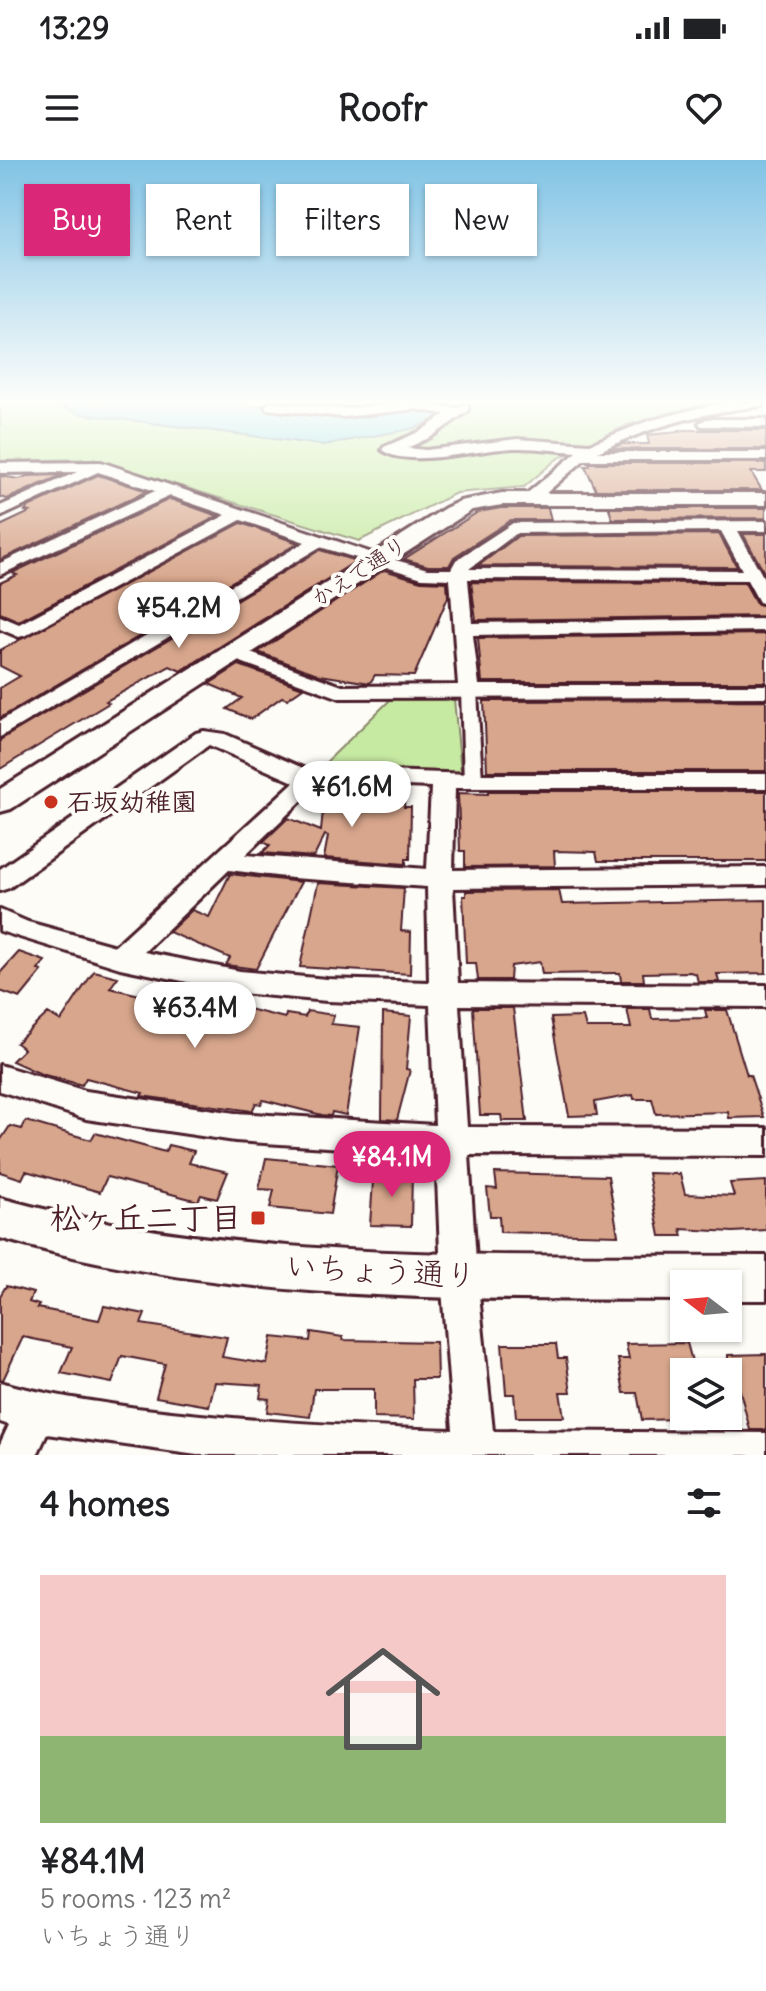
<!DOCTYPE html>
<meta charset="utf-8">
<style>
:root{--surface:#fff;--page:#f2f2f2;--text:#202124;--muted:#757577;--line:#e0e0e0;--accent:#db2777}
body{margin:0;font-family:Delius,"Klee One",sans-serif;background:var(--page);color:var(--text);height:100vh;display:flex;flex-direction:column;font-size:30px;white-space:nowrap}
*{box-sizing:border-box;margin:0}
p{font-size:26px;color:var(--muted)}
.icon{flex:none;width:44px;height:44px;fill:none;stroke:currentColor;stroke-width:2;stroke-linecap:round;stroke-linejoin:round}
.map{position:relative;height:1295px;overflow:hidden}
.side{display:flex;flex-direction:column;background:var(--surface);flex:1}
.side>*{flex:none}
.top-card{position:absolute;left:24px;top:24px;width:718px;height:72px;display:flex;gap:16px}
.needle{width:52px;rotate:286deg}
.buttons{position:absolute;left:670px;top:1110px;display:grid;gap:16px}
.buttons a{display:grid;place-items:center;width:72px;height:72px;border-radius:0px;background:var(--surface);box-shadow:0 2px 6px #0004;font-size:40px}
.price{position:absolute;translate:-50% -68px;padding:0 18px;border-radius:28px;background:#fff;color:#222;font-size:26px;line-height:52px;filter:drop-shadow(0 2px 4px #0008)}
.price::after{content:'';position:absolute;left:50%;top:48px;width:24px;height:18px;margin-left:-12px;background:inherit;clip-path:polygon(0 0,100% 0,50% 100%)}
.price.active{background:var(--accent);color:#fff}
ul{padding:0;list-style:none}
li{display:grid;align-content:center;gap:16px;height:424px;padding:0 40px}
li+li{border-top:2px solid var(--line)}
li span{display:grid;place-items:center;height:248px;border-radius:0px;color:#555}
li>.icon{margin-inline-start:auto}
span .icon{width:144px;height:144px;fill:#fffc;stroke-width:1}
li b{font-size:34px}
h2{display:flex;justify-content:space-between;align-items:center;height:96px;padding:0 40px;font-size:34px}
.chip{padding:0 28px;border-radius:0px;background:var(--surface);box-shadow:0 2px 6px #0004;font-size:28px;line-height:72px}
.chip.active{background:var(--accent);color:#fff}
.status{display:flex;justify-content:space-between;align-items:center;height:56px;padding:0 40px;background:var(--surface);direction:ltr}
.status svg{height:22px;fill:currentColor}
header{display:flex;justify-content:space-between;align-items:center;height:104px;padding:0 40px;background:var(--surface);font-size:36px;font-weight:700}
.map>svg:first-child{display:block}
.green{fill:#c7eaa3;stroke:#888467;stroke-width:2}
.water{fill:#88d9e0;stroke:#6f8f98;stroke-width:2}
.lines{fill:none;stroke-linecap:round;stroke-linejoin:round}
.stream{stroke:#6f8f98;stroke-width:5}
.building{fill:#d8a68c;stroke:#4a1f2b;stroke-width:2}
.pedestrian-casing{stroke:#4a1f2b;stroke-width:6}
.minor-casing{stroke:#4a1f2b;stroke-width:6}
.tertiary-casing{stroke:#4a1f2b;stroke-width:6}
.pedestrian{fill:#fdfcf7;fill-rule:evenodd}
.minor{fill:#fdfcf7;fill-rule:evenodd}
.tertiary{fill:#fdfcf7;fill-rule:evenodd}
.poi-dot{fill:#c8321e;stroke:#fdfcf7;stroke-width:3}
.labels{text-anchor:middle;stroke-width:8;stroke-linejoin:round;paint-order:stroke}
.far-street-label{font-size:22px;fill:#4a1f2b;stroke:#fdfcf7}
.poi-label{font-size:26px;font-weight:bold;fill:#4a1f2b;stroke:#fdfcf7;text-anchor:start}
.near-poi-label{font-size:32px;font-weight:bold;fill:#4a1f2b;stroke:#fdfcf7;text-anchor:end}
.near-street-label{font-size:32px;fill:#4a1f2b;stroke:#fdfcf7}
</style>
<div class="status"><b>13:29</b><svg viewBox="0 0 49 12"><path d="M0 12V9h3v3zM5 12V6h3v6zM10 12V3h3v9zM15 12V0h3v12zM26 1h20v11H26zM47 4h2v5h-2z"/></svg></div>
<header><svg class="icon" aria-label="menu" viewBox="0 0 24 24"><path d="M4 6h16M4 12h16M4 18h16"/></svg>Roofr<svg class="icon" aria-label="heart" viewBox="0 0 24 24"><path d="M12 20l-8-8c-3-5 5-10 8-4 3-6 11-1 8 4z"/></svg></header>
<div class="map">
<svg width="766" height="1295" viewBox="0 0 766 1295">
<rect width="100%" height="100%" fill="#fdfcf7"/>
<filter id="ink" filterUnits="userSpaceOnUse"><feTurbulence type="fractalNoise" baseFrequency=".0125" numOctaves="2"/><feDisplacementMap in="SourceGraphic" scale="16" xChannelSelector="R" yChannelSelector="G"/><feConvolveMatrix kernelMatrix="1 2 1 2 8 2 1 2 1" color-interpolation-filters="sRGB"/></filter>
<g filter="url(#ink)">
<g class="green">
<path d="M 0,242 L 46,242 L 82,254 L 323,285 L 415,268 L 476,242 L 723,242 L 627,265 L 557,299 L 524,327 L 456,333 L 359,381 L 93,299 L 0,301 Z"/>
<path d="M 391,539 L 454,539 L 461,612 L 318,610 Z"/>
</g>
<path class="water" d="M 48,242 L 233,242 L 308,252 L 379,254 L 420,249 L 443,256 L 411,269 L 323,285 L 82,254 Z"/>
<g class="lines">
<path class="stream" d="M 444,242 L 449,246"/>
</g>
<g class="building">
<path d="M 679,270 L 766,270 L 766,289 L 611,289 L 622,284 L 649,284 L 647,275 L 680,272 Z"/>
<path d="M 589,303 L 766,303 L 766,312 L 751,312 L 762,330 L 596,330 L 585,306 L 590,306 Z"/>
<path d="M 62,315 L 7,339 L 0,337 L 0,316 L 19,319 L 28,316 Z"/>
<path d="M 98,315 L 147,331 L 0,400 L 0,366 L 30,352 L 25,351 L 28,347 Z"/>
<path d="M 170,339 L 218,356 L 19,461 L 0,453 L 0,423 L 17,415 L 12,413 Z"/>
<path d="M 501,348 L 548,348 L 551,360 L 511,360 L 454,397 L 449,406 L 428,406 L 404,399 L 478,352 Z"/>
<path d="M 609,348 L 766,348 L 766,358 L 612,359 Z"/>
<path d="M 241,363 L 298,383 L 0,558 L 0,528 L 20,516 L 0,506 L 0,490 Z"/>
<path d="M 719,374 L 737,407 L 478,406 L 518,376 Z"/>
<path d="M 743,374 L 766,374 L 766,416 Z"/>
<path d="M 320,390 L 356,401 L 181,511 L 170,506 L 106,541 L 109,543 L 0,609 L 0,580 Z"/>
<path d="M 384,410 L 421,421 L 447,422 L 448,437 L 414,516 L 375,515 L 370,523 L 320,515 L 258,492 Z"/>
<path d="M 471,422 L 745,423 L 756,443 L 766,447 L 766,456 L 476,460 Z"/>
<path d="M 766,474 L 766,522 L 482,522 L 478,478 Z"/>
<path d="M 239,505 L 303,528 L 287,539 L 282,537 L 251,559 L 227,549 L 242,538 L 209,524 Z"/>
<path d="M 766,540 L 766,611 L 487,611 L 484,541 Z"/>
<path d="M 325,629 L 405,632 L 404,647 L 411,647 L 410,699 L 406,699 L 406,704 L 324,698 L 328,676 L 325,675 L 314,697 L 262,693 L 270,685 L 263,682 L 288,658 L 321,671 Z"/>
<path d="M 488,631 L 766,631 L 766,701 L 598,701 L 596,692 L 554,691 L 555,706 L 465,707 L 465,691 L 460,691 L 458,633 L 488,634 Z"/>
<path d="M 230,714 L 301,722 L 256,809 L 226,805 L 230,798 L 169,772 L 192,750 L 209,757 Z"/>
<path d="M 318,723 L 404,728 L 401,771 L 411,772 L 410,814 L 300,807 Z"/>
<path d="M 559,730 L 562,744 L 766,740 L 766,813 L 717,814 L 719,822 L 698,822 L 696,814 L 690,812 L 643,813 L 644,821 L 621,821 L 620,813 L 615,813 L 542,814 L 540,802 L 511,806 L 510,820 L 478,820 L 476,803 L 466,803 L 463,736 L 466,736 L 466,731 Z"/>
<path d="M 19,792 L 45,801 L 38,810 L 42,811 L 20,838 L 0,831 L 0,813 Z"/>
<path d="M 94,811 L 118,817 L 110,828 L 157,839 L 163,828 L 285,858 L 286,854 L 305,857 L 307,851 L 334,855 L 331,864 L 360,867 L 346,955 L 332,952 L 331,956 L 322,955 L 263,940 L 261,944 L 256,943 L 252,951 L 141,936 L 143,933 L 86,918 L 82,925 L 41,914 L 12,901 L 24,889 L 16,883 L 48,853 L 61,861 Z"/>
<path d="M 473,848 L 513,848 L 527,961 L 502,961 L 501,955 L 480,955 Z"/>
<path d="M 627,849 L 650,849 L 652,859 L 707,858 L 705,850 L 727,850 L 747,915 L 750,915 L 764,957 L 729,958 L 728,952 L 656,954 L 652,939 L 634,939 L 633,935 L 595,942 L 597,955 L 569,956 L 551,858 L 583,857 L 586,868 L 631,868 Z"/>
<path d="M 383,853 L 411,856 L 406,909 L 410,910 L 397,960 L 382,959 Z"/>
<path d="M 26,961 L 91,980 L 95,973 L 165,992 L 168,985 L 194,991 L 189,1003 L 228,1012 L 217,1039 L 201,1035 L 198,1041 L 107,1017 L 100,1032 L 26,1011 L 22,1019 L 0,1012 L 0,981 L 10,966 L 22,969 Z"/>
<path d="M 266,998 L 338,1005 L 330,1054 L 270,1048 L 274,1030 L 259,1029 Z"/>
<path d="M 382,1010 L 412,1011 L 411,1066 L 370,1065 L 373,1021 L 381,1021 Z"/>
<path d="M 495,1013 L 608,1016 L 618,1075 L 500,1072 L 499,1056 L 490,1056 L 487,1028 L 497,1029 Z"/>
<path d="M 648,1013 L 680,1014 L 685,1034 L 734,1036 L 730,1023 L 766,1021 L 766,1070 L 733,1072 L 681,1069 L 683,1076 L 660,1076 Z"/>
<path d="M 6,1126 L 33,1133 L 29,1142 L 39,1145 L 37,1148 L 99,1160 L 104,1146 L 145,1154 L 141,1164 L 227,1177 L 222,1197 L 267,1204 L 272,1177 L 310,1181 L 311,1172 L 343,1177 L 343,1180 L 436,1182 L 437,1219 L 413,1219 L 414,1259 L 374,1258 L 374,1229 L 314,1229 L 310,1257 L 267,1252 L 269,1239 L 260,1238 L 262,1225 L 215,1222 L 209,1246 L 156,1237 L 165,1204 L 122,1196 L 112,1223 L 61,1213 L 72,1187 L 23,1177 L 3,1220 L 0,1219 L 0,1136 Z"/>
<path d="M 687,1183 L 695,1212 L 684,1212 L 684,1228 L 673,1228 L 680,1259 L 642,1260 L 637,1233 L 624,1233 L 618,1199 L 629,1199 L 626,1184 Z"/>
<path d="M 502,1184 L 556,1184 L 558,1198 L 566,1198 L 571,1232 L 560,1232 L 564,1257 L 516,1257 L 514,1234 L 506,1234 Z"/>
<path d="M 766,1194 L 766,1270 L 750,1270 L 739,1227 L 728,1227 L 728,1195 Z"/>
</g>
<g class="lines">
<defs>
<path id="pedestrian" d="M 469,526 L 477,531 L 482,621 L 473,626 L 464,621 L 461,531 Z"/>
<g id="minor">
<path d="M 271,242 L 343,249 L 405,242 L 455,248 L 468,245 L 468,251 L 431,277 L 407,288 L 426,290 L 517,279 L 590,284 L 648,261 L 699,248 L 730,242 L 766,242 L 762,246 C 705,252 650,266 598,292 L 766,292 L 766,300 L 584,300 L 537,341 L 531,343 L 523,338 L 525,335 L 577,292 C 558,291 539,288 519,288 C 486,287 407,310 382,290 L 384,287 L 421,271 L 445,254 L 416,249 L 343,257 L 267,249 L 265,246 Z"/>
<path d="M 706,259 L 766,259 L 766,267 L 701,266 L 699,263 Z"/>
<path d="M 101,302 L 381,396 L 428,409 L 451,409 L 456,400 L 513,363 L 766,361 L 766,371 L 738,371 L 766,422 L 766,444 L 759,442 L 747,420 L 468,419 L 472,463 L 766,459 L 766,471 L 473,475 L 479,525 L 766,525 L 766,537 L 340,538 L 227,497 L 224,493 L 227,489 L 234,487 L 342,526 L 458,525 L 450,419 L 422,418 L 320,387 L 0,577 L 0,561 L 305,382 L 241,360 L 26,475 L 19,477 L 0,469 L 0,456 L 19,464 L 226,355 L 170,336 L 0,415 L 0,403 L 155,331 L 98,312 L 0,357 L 0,346 L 77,312 L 0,313 L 0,303 ZM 721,371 L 742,410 L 469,409 L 517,373 Z"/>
<path d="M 204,571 L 225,574 L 312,612 L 325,609 L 473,614 L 766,614 L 766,628 L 455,628 L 453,710 L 766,707 L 766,725 L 453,728 L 458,823 L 766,825 L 766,847 L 459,845 L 467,967 L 766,968 L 766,996 L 469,995 L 477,1116 L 493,1271 L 766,1273 L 766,1295 L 197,1295 L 47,1274 L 37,1295 L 0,1295 L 0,1284 L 9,1265 L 0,1262 L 0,1222 C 45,1235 91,1241 137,1248 C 242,1261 347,1267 453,1270 L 441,1116 L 436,994 L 235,981 L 86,959 L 0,931 L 0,905 L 86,931 L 235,953 L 435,965 L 430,845 L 327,841 L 240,833 L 120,808 L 0,771 L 0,750 L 28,762 L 115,786 L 294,622 L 209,585 L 9,728 L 0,731 L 0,709 L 196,573 ZM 325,623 L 431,627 L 427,709 L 245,695 L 318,625 ZM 229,710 L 292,718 L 427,727 L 429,822 L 327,819 L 240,811 L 144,792 Z"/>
</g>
<g id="tertiary">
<path d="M 502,333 L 766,333 L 766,345 L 502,345 L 472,350 L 11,649 L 0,652 L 0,629 L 445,348 L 460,341 Z"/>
<path d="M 0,1038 C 248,1106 511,1094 766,1096 L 766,1140 L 728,1140 L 728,1124 L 684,1124 L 684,1140 C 456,1139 221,1143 0,1078 Z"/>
</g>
</defs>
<use href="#pedestrian" class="pedestrian-casing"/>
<use href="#minor" class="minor-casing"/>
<use href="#tertiary" class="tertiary-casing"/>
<use href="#pedestrian" class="pedestrian"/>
<use href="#minor" class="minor"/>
<use href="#tertiary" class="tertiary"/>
</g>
</g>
<linearGradient id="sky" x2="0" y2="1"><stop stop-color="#81c3e5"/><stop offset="0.57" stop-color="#fefefb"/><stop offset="1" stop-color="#fefefb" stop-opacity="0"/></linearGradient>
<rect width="766" height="423" fill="url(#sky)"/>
<g class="poi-dot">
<circle cx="51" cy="642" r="8"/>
<rect x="250" y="1050" width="16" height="16" rx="4"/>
</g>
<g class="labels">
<g class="far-street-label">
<text transform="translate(359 411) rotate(-33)" y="8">かえで通り</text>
</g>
<g class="poi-label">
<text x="67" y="651">石坂幼稚園</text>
</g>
<g class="near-poi-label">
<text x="242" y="1069">松ヶ丘二丁目</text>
</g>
<g class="near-street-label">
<text transform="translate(381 1111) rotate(3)" y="11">いちょう通り</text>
</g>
</g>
</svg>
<div class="buttons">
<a><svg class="needle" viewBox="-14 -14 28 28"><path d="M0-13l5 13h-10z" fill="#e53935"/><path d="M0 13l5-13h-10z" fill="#757577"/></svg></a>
<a><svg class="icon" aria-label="layers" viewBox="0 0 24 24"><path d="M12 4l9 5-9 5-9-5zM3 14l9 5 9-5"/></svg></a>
</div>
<b class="price" style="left:179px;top:490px">¥54.2M</b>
<b class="price" style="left:352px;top:669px">¥61.6M</b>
<b class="price" style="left:195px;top:890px">¥63.4M</b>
<b class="price active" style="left:392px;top:1039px">¥84.1M</b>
<div class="top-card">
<a class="chip active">Buy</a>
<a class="chip">Rent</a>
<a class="chip">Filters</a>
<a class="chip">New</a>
</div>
</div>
<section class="side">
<h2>4 homes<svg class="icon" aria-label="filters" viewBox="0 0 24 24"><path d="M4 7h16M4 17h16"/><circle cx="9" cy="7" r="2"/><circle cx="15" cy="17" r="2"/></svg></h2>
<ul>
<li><span style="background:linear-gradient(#f6c9c9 65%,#8fb573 0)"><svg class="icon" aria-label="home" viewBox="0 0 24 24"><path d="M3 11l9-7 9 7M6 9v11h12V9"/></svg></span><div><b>¥84.1M</b><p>5 rooms · 123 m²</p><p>いちょう通り</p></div></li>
</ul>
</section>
